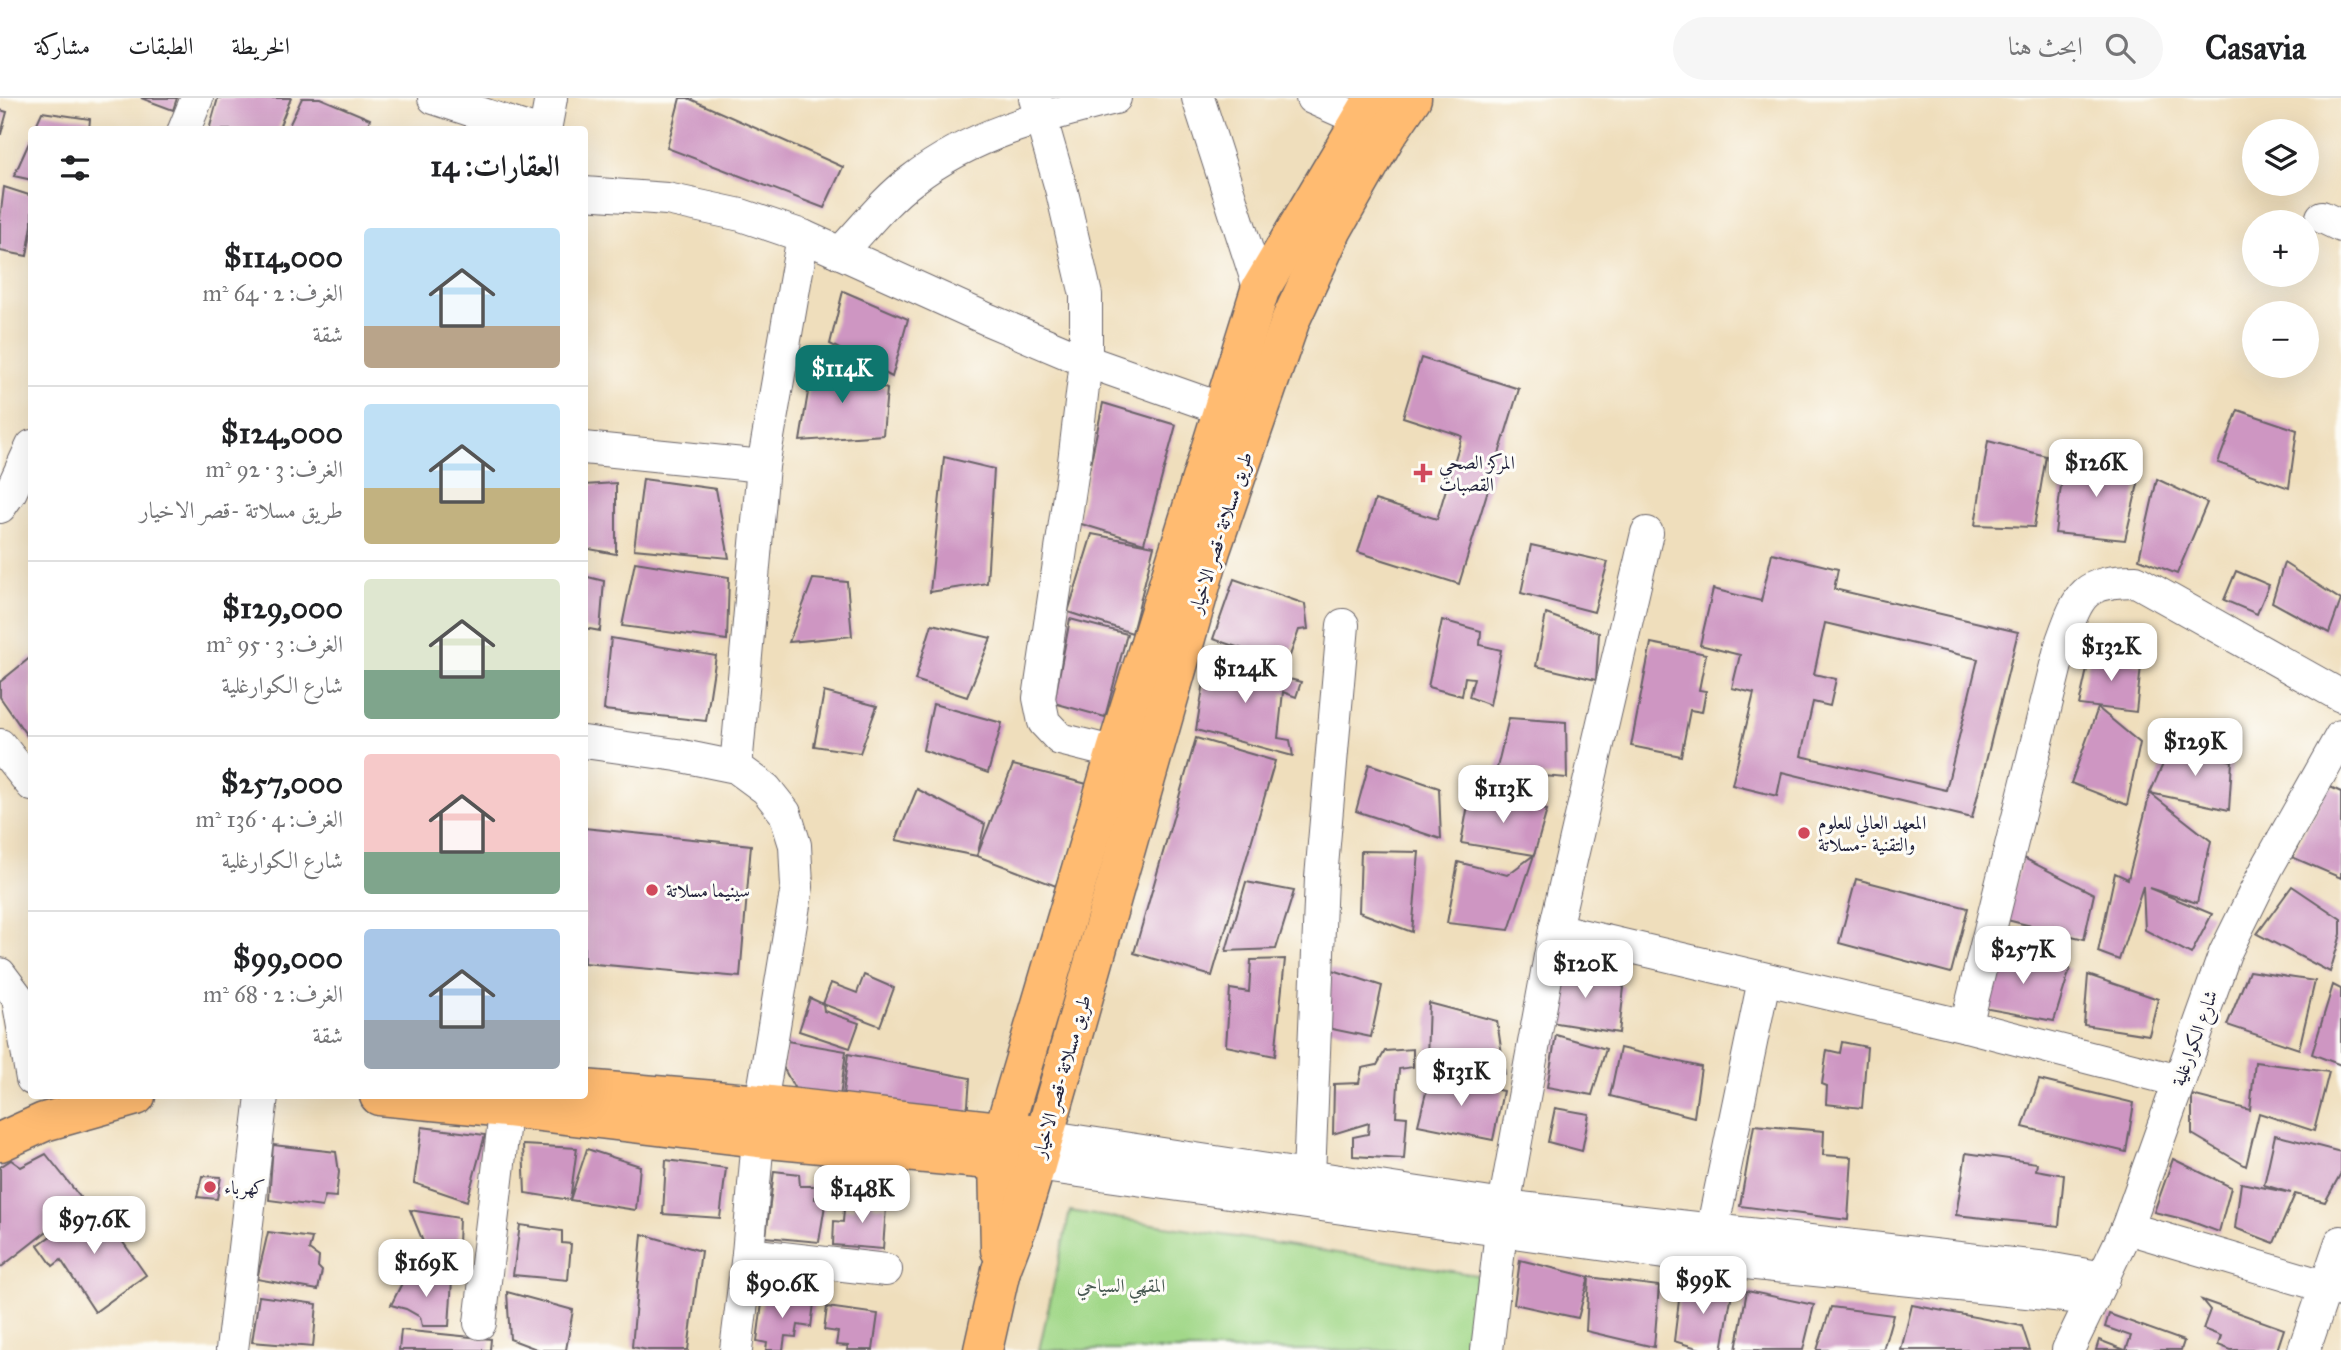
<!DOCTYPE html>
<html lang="ar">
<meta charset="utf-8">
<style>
:root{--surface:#fff;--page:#f6f6f6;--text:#202124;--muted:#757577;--line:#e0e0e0;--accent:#0f766e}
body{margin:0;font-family:"IM FELL Great Primer",Amiri,serif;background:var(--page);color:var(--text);direction:rtl;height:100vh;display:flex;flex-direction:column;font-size:26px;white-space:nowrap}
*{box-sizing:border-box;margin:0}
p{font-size:23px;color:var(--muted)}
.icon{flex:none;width:38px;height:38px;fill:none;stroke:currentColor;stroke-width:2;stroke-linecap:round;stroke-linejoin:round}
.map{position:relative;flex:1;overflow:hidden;direction:ltr}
.panel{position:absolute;left:28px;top:28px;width:560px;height:973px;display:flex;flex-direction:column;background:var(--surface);border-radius:7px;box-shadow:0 7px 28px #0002;direction:rtl}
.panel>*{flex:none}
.buttons{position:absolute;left:2242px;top:21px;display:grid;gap:14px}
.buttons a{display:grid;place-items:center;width:77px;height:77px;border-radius:50%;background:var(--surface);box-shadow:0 7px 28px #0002;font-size:35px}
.price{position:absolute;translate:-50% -60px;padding:0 16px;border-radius:14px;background:#fff;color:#222;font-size:23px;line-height:46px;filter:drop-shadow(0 2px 4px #0008)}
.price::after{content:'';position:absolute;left:50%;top:42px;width:21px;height:16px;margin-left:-10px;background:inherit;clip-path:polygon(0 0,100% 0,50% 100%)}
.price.current{background:var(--accent);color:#fff}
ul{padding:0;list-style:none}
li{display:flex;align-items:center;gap:21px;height:175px;padding:0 28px}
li+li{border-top:2px solid var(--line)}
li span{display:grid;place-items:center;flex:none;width:196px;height:140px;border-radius:7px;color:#555}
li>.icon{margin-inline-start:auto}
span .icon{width:84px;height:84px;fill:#fffc;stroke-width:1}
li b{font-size:30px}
h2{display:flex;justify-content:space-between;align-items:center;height:84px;padding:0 28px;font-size:30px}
header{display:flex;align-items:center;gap:42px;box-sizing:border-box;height:98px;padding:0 35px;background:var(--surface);border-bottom:2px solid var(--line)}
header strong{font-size:33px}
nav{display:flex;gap:38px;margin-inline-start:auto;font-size:24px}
.search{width:490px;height:63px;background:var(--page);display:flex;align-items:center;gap:18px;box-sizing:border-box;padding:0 24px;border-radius:38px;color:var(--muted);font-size:26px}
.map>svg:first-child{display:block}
.green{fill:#a2d889;stroke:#627d62;stroke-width:2}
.building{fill:#ce96c2;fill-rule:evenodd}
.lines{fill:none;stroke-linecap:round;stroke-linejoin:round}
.minor-casing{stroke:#6a6468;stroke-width:34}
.major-casing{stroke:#6a6468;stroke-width:41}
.highway-casing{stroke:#6a6468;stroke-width:41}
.minor{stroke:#fff;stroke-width:32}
.major{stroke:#ffbb71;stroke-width:38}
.highway{stroke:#ffbb71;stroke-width:38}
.poi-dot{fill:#d1495b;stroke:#fdfcf7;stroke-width:2.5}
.labels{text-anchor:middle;stroke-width:6;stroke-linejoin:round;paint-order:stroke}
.poi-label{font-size:19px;fill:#22223b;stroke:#fdfcf7;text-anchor:start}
.street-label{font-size:19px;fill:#22223b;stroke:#fdfcf7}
.park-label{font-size:19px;fill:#485952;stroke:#fdfcf7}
</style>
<header>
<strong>Casavia</strong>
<div class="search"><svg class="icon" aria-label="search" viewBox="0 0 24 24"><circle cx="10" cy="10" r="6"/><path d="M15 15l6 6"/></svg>ابحث هنا</div>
<nav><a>الخريطة</a><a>الطبقات</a><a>مشاركة</a></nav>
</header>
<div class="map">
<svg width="2341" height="1252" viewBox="0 0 2341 1252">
<rect width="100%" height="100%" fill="#fdfcf7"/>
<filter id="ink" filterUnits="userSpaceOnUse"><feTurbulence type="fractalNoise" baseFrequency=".0143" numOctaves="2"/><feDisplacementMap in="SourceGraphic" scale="14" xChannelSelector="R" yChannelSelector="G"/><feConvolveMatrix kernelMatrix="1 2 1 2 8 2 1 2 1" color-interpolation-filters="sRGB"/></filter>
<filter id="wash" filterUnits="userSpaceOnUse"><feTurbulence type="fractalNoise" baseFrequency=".00686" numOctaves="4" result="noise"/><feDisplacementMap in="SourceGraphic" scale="28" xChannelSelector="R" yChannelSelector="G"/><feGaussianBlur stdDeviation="1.57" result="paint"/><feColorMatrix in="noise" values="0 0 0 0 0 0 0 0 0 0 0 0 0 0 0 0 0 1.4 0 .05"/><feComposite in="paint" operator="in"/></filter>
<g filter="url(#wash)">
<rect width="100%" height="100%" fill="#efdebc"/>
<path class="green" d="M 1070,1113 L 1477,1177 L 1466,1252 L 1039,1252 Z"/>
<g id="blocks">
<g class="building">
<path d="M 141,0 L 177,0 L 173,12 Z"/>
<path d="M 218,0 L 291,0 L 278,32 L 209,32 Z"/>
<path d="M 302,0 L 320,0 L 370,21 L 366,32 L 287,32 Z"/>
<path d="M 680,0 L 688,0 L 843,69 L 824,110 L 667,50 Z"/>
<path d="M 0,12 L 7,14 L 1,36 L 0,36 Z"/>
<path d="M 42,14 L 90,21 L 89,32 L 34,32 Z"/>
<path d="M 32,38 L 32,82 L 14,78 Z"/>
<path d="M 4,89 L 32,98 L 32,127 L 27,158 L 0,153 L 0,121 Z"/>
<path d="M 843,193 L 908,221 L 892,279 L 830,246 Z"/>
<path d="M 814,258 L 887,291 L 883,337 L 800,343 Z"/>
<path d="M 1421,260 L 1519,291 L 1459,486 L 1358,454 L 1375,402 L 1437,421 L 1462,338 L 1403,319 Z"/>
<path d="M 1103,305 L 1176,327 L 1144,445 L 1078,425 Z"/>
<path d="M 2238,312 L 2297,332 L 2289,390 L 2218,365 Z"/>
<path d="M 1988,343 L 2046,358 L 2034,429 L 1975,427 Z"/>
<path d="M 2065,356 L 2141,373 L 2125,442 L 2055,435 Z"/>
<path d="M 944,359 L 994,371 L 987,485 L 930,494 Z"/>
<path d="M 643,381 L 716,391 L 729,460 L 634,451 Z"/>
<path d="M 2157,381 L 2207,405 L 2177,476 L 2139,461 Z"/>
<path d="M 616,385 L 616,456 L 584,450 L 584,387 Z"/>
<path d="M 1092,436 L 1154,448 L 1132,535 L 1068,514 Z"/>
<path d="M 1531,447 L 1608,464 L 1594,514 L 1521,495 Z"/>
<path d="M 1772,455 L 1838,471 L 1834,491 L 2018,534 L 1972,720 L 1782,674 L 1777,698 L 1732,687 L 1754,595 L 1732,590 L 1740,557 L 1700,547 L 1713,491 L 1761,503 ZM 1825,525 L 1978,561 L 1946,692 L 1801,658 L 1813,604 L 1830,608 L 1836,581 L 1814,576 Z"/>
<path d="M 635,464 L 729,479 L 727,542 L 622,528 Z"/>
<path d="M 2284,465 L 2341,502 L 2329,535 L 2272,504 Z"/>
<path d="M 2236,473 L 2269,487 L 2257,516 L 2224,502 Z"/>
<path d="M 584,478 L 604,483 L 600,533 L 584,530 Z"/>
<path d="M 813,481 L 847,484 L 852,538 L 789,544 Z"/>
<path d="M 1234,481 L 1305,506 L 1308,531 L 1299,532 L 1287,566 L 1213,541 Z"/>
<path d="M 1546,516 L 1599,535 L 1596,582 L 1536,568 Z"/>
<path d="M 1070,521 L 1127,536 L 1105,619 L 1054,605 Z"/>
<path d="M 1442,522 L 1481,533 L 1480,547 L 1501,552 L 1490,607 L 1469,599 L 1474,580 L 1465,579 L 1462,598 L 1428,589 Z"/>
<path d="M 932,526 L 991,540 L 967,599 L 915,582 Z"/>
<path d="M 611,540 L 716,558 L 706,623 L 604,612 Z"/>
<path d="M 1651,545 L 1706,556 L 1699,592 L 1706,593 L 1702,614 L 1690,612 L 1681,658 L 1631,648 Z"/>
<path d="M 2092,549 L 2141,568 L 2136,614 L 2079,607 Z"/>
<path d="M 32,558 L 32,645 L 0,599 L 0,584 Z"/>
<path d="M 1208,560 L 1301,584 L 1296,599 L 1283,594 L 1278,640 L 1290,642 L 1293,658 L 1196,632 Z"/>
<path d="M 824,594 L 877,608 L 860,655 L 814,648 Z"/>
<path d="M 933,606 L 1002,625 L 988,675 L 923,652 Z"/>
<path d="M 2098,610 L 2140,645 L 2127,707 L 2071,685 Z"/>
<path d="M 1509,620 L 1566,624 L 1567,680 L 1496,674 Z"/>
<path d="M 1196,640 L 1275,663 L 1212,878 L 1134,855 Z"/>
<path d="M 2172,646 L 2232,663 L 2229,712 L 2150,695 Z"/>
<path d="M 1369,666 L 1439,690 L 1441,741 L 1356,713 Z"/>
<path d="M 1013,667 L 1087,686 L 1056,788 L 977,758 Z"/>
<path d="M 2328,688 L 2341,694 L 2341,780 L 2292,759 Z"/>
<path d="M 917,691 L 985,726 L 977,758 L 896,742 Z"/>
<path d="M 2150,695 L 2211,743 L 2197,805 L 2149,790 L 2212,816 L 2191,856 L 2145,832 L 2143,788 L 2119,862 L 2098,854 L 2115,775 L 2128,781 Z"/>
<path d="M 1470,696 L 1547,712 L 1534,757 L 1461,745 Z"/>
<path d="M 584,730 L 751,747 L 740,879 L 584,865 Z"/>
<path d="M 1361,753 L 1419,754 L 1412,834 L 1359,814 Z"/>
<path d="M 1534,757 L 1509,832 L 1447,825 L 1458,764 L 1507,777 Z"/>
<path d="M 2022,759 L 2094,796 L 2084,841 L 2007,822 Z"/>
<path d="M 1856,781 L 1968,810 L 1951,875 L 1839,845 Z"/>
<path d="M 1246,784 L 1294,793 L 1276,851 L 1226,853 Z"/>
<path d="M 2292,788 L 2341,821 L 2341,836 L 2330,874 L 2257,836 Z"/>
<path d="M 1985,851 L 2070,871 L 2054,923 L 1983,910 Z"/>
<path d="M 1570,860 L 1624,889 L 1619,935 L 1538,922 Z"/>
<path d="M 1285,861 L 1275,958 L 1226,948 L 1230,891 L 1249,894 L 1251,862 Z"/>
<path d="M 1330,871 L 1382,888 L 1371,939 L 1327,930 Z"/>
<path d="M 2249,873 L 2315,883 L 2299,951 L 2227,927 Z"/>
<path d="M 864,877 L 894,890 L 880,928 L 823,906 L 831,885 L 857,895 Z"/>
<path d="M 2088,877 L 2158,901 L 2149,937 L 2084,927 Z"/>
<path d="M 2333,887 L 2341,891 L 2341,967 L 2312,956 Z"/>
<path d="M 810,900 L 823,906 L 824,913 L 859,925 L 850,950 L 799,933 Z"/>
<path d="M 1429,905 L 1497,923 L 1505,976 L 1427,961 Z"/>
<path d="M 1556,937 L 1606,951 L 1592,997 L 1547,989 Z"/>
<path d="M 787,943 L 846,953 L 840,999 L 796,993 L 783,969 Z"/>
<path d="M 1842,944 L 1867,949 L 1862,1010 L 1826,1006 L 1827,988 L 1822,986 L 1827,952 L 1840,955 Z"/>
<path d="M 1620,950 L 1701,969 L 1694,1019 L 1610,998 Z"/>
<path d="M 1413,951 L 1413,969 L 1399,971 L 1396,1018 L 1407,1019 L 1404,1061 L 1353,1058 L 1353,1039 L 1368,1036 L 1369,1025 L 1333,1036 L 1334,986 L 1359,985 L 1362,970 L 1377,967 L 1385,953 Z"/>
<path d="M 848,956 L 970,980 L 967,1020 L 843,996 Z"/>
<path d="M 2255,964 L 2329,974 L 2314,1033 L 2259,1015 L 2246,1068 L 2192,1036 L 2192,997 L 2250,1012 Z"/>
<path d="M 1430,978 L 1503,993 L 1493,1042 L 1418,1027 Z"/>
<path d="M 2039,982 L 2134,1005 L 2126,1054 L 2023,1029 Z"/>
<path d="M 1555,1010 L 1589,1016 L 1582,1053 L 1548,1044 Z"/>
<path d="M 1754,1027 L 1824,1033 L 1823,1057 L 1852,1059 L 1848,1122 L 1740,1108 Z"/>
<path d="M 422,1029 L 485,1037 L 467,1103 L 414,1085 Z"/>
<path d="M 2275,1037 L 2341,1054 L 2341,1075 L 2325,1104 L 2295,1096 L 2274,1145 L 2235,1130 L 2241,1085 L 2291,1095 L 2264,1087 Z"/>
<path d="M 273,1047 L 336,1054 L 339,1074 L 336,1099 L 325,1098 L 322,1109 L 269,1102 Z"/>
<path d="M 523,1047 L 577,1050 L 570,1102 L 587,1051 L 640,1068 L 636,1112 L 570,1102 L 525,1095 Z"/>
<path d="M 1966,1055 L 2037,1065 L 2036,1072 L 2064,1077 L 2059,1128 L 1956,1117 Z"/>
<path d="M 46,1056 L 84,1104 L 0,1170 L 0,1069 L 11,1062 L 21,1069 Z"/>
<path d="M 2173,1061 L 2231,1089 L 2219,1134 L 2187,1122 L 2154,1114 Z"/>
<path d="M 666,1062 L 726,1070 L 720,1120 L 663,1116 Z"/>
<path d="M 774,1073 L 799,1076 L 800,1088 L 816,1088 L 815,1101 L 826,1101 L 819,1144 L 766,1139 Z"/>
<path d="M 202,1078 L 221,1079 L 217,1101 L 197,1099 Z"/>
<path d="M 855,1095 L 874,1097 L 873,1108 L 886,1109 L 883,1151 L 833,1147 L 834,1123 L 843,1124 L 844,1111 L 854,1111 Z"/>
<path d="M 102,1102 L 119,1124 L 113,1130 L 146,1177 L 95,1214 L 61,1162 L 53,1168 L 38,1147 Z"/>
<path d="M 410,1112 L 459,1120 L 457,1172 L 435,1173 Z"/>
<path d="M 520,1127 L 562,1133 L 562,1145 L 571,1146 L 568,1182 L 513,1177 Z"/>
<path d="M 268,1134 L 312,1140 L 309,1152 L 319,1159 L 318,1169 L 322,1173 L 318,1192 L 257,1181 Z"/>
<path d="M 642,1136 L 701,1153 L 688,1252 L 648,1252 L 632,1249 Z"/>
<path d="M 1520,1162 L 1589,1179 L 1578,1220 L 1514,1206 Z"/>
<path d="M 413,1177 L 452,1182 L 449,1228 L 422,1228 L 420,1219 L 406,1211 L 391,1207 L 403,1183 Z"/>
<path d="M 1589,1179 L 1659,1188 L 1654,1249 L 1586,1233 Z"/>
<path d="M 1681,1186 L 1733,1189 L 1722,1252 L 1704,1252 L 1674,1243 Z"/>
<path d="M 1747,1193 L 1814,1207 L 1803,1252 L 1736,1252 Z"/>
<path d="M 507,1194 L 573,1212 L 566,1252 L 539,1252 L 510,1241 Z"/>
<path d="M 259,1198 L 317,1206 L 313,1249 L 252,1244 Z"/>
<path d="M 763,1198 L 814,1205 L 811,1229 L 798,1227 L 796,1239 L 785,1238 L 783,1252 L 766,1252 L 767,1245 L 757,1243 Z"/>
<path d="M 2202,1202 L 2284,1231 L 2277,1252 L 2231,1252 L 2218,1247 L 2221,1238 L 2203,1231 L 2210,1212 Z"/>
<path d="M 1912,1207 L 2022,1228 L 2030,1252 L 1901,1252 Z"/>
<path d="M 827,1209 L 878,1216 L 873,1252 L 847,1252 L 848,1248 L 836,1247 L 838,1234 L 824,1232 Z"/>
<path d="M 1831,1209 L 1893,1217 L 1883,1252 L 1817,1252 Z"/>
<path d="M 2109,1216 L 2184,1243 L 2181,1252 L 2126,1252 L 2131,1238 L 2105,1229 Z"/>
<path d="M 401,1232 L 491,1241 L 490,1252 L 399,1252 Z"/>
<path d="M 2099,1242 L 2125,1252 L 2096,1252 Z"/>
</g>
</g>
</g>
<g filter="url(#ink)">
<use href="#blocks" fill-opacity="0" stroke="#6a6468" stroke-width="2"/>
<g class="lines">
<defs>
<g id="minor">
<path d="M 434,0 L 531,32"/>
<path d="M 1035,0 L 1062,94 L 1086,197 L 1086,263 L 1074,364 L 1039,600 L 1044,624 L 1060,641 L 1136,660"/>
<path d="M 1198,0 L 1260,192"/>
<path d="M 1312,0 L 1359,21 L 1380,34"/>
<path d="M 184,32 L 197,0"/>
<path d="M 545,32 L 551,0"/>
<path d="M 584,95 L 667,101 L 741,117 L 803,138 L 989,222 L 1086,263 L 1222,311 L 1246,317"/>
<path d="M 2322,119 L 2341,128"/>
<path d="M 840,155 C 863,131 885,102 912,82 C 971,36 1044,18 1115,0"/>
<path d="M 584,350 L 763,368"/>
<path d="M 0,409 L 11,393 L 32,348"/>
<path d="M 584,644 L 677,657 L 736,669 L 766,691 L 785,715 L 795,747 L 797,789 L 761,1006 L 748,1156 L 736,1252"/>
<path d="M 0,647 L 32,687"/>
<path d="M 736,669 L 763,368 L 803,138"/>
<path d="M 1555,831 L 1966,928 L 2179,983"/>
<path d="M 0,876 L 18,900 L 32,981"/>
<path d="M 1966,928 L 2062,543 C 2079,496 2083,483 2136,483 L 2341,598"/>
<path d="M 1044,1038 L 1504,1108 L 2047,1170 L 2104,1180"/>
<path d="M 1036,1067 L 1707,1161 L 2093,1201"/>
<path d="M 1309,1078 L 1321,780 L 1343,527"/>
<path d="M 2127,1130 L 2341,1193"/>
<path d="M 1712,1133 L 1764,882"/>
<path d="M 748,1156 L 886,1172"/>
<path d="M 480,1225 L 507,998"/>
<path d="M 232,1252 L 262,998"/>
<path d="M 1487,1252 L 1504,1108 L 1555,831 L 1647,435"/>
<path d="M 2068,1252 L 2127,1130 L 2225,855 L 2267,770 L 2341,638"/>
<path d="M 2304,1252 L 2341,1144"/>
</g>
<g id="major">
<path d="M 584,991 L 761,1006 L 1028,1036"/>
<path d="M 379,998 L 506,1010 L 758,1040 L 1021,1065"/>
<path d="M 0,1044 L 44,1024 L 136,998"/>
<path d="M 1000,1152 L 998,1063 L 1003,1034 L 1116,653 L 1260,192 L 1374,0"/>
<path d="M 1001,1172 L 1017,1130 L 1036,1067 L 1211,452 L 1291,221 L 1333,131 L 1386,38 L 1412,0"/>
</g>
<path id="highway" d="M 983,1252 L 1001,1172"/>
</defs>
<use href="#minor" class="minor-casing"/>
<use href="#major" class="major-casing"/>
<use href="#highway" class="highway-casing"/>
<use href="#minor" class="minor"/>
<use href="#major" class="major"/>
<use href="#highway" class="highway"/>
</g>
</g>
<g class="poi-dot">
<path d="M1419.5 364.5h7v7h7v7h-7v7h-7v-7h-7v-7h7z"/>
<circle cx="1804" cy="735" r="7"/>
<circle cx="652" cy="792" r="7"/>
<circle cx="210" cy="1089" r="7"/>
</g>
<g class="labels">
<g class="poi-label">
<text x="1439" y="371">المركز الصحي<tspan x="1439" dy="22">القصبات</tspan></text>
<text x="1818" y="731">المعهد العالي للعلوم<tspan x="1818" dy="22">والتقنية -مسلاتة</tspan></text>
<text x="666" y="799">سينيما مسلاتة</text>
<text x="224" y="1096">كهرباء</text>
</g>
<g class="street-label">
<text transform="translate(1220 434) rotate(-72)" y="7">طريق مسلاتة -قصر الاخيار</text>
<text transform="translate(2194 940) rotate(-70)" y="7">شارع الكوارغلية</text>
<text transform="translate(1061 978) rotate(-74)" y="7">طريق مسلاتة -قصر الاخيار</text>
</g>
<g class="park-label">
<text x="1121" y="1194">المقهي السياحي</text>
</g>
</g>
</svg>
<div class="buttons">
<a><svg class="icon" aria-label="layers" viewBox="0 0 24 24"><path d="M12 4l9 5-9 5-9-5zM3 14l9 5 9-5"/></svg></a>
<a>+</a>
<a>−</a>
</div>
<b class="price current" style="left:842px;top:307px">$114K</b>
<b class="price" style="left:2096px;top:401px">$126K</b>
<b class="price" style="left:2111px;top:585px">$132K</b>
<b class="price" style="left:1245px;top:607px">$124K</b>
<b class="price" style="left:2195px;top:680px">$129K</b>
<b class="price" style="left:1503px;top:727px">$113K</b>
<b class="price" style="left:2023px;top:888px">$257K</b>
<b class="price" style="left:1585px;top:902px">$120K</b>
<b class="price" style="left:1461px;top:1010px">$131K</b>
<b class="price" style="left:862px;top:1127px">$148K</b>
<b class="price" style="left:94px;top:1158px">$97.6K</b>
<b class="price" style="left:426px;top:1201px">$169K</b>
<b class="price" style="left:1703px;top:1218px">$99K</b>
<b class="price" style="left:782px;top:1222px">$90.6K</b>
<section class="panel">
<h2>العقارات: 14<svg class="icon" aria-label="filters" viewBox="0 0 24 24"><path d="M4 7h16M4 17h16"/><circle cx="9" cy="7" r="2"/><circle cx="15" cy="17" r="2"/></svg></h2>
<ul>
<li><span style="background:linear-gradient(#bfe0f5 70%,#b9a48a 0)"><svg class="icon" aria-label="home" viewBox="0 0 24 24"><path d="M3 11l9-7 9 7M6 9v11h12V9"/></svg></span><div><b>$114,000</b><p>الغرف: 2 · 64 m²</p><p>شقة</p></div></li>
<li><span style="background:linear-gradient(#bfe0f5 60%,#c2b280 0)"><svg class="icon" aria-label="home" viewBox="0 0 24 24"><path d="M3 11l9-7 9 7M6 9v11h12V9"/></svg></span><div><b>$124,000</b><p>الغرف: 3 · 92 m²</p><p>طريق مسلاتة -قصر الاخيار</p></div></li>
<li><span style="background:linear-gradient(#dfe7d0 65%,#7fa58c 0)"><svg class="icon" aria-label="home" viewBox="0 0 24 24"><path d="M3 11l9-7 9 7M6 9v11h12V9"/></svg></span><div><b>$129,000</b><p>الغرف: 3 · 95 m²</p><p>شارع الكوارغلية</p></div></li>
<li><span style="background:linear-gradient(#f6c9c9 70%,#7fa58c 0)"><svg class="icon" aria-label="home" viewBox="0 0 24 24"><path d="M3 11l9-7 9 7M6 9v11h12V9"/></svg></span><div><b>$257,000</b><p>الغرف: 4 · 136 m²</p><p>شارع الكوارغلية</p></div></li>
<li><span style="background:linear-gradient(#a9c7e8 65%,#9aa5b1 0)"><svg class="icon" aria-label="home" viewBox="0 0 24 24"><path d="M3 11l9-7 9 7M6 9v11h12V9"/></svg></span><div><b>$99,000</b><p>الغرف: 2 · 68 m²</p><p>شقة</p></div></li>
</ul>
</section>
</div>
